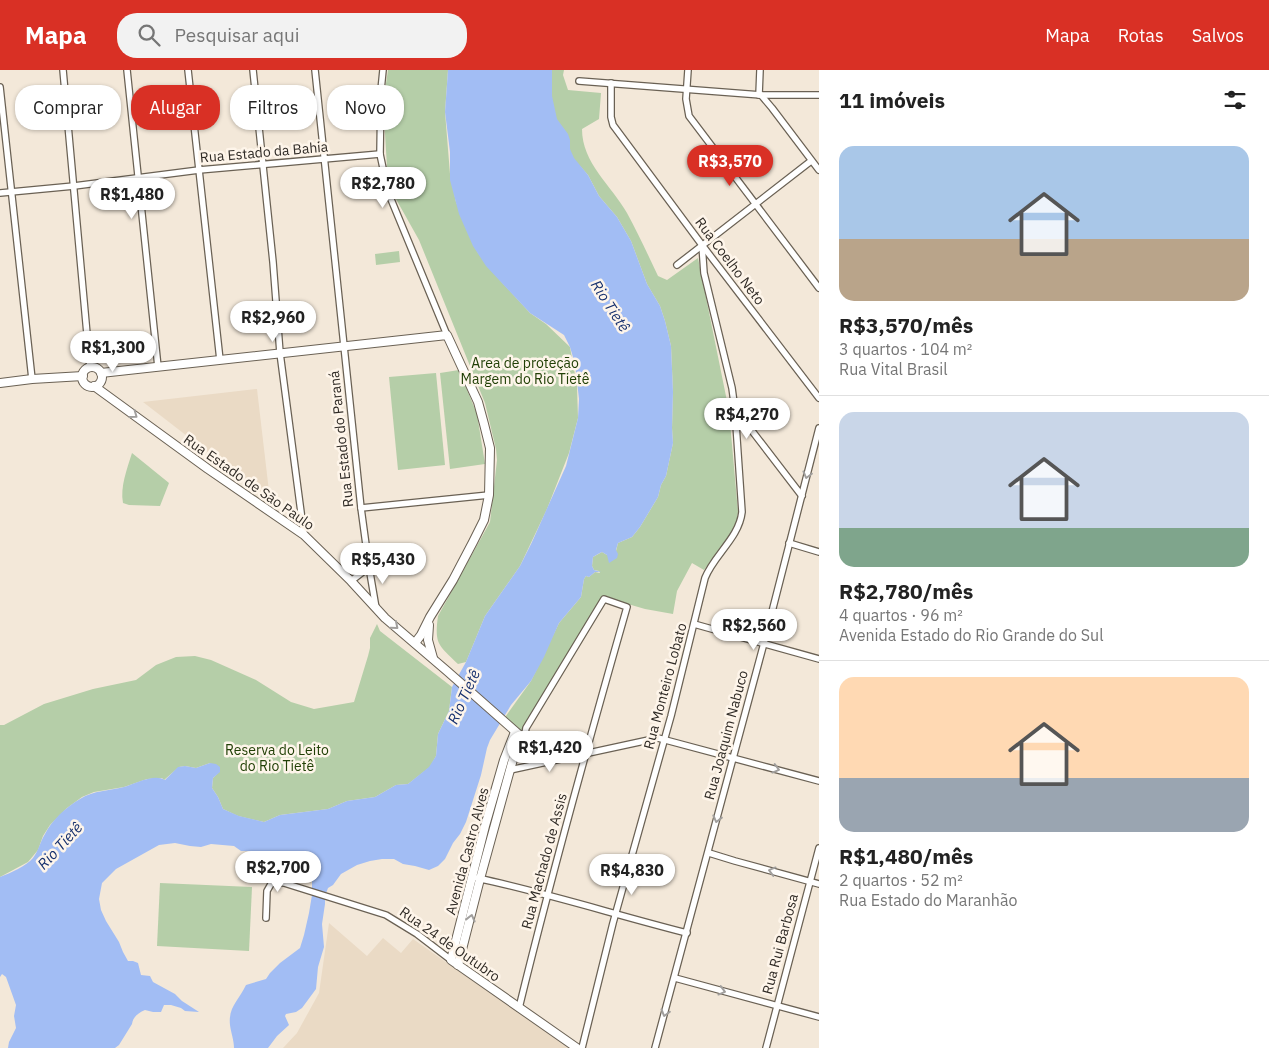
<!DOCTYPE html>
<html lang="pt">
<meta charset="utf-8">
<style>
:root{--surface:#fff;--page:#f2f2f2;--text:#222;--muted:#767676;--line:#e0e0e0;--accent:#d93025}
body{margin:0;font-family:"IBM Plex Sans",sans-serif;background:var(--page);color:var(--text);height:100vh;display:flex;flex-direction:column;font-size:19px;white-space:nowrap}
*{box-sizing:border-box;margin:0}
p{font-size:16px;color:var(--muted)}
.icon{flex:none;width:28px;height:28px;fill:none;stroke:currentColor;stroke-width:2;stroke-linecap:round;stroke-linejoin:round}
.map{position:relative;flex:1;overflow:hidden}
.panel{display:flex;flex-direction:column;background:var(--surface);width:450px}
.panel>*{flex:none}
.guide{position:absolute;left:15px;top:15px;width:475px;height:45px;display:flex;gap:10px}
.price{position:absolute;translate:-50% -42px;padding:0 11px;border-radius:18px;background:#fff;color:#222;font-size:16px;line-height:32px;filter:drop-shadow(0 1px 2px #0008)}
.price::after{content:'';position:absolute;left:50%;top:30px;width:15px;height:11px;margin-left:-8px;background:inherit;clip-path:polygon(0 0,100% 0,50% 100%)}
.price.current{background:var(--accent);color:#fff}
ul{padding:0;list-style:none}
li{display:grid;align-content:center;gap:10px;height:265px;padding:0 20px}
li+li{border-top:1px solid var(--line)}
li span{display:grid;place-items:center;height:155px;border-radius:15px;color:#555}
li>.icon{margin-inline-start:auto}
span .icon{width:90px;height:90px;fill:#fffc;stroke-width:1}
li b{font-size:21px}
h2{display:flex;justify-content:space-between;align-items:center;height:60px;padding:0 20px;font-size:21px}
.chip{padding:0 18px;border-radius:20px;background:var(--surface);box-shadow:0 1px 4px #0004;font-size:18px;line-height:45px}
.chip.current{background:var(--accent);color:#fff}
header{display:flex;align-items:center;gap:30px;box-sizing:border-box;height:70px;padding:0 25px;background:var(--accent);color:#fff}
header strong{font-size:24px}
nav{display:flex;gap:28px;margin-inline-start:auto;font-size:18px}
.search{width:350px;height:45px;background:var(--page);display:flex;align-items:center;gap:12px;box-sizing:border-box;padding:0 18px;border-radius:20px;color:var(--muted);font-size:19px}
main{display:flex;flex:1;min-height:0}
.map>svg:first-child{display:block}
.built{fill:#eadac5}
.green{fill:#b5cea8}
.water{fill:#a2bdf4}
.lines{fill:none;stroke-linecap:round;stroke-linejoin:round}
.street-casing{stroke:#6a6154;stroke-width:8}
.secondary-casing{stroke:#6a6154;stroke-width:10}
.street{stroke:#fff;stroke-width:5.5}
.secondary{stroke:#fff;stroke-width:8}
.oneway{stroke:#a19f9d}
.labels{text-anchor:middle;stroke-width:5;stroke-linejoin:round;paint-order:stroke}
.street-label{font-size:14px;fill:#2f2a25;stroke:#fef5ea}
.park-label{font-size:14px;fill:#214006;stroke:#fef5ea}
.water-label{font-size:15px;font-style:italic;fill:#16306e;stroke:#fef5ea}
</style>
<header>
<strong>Mapa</strong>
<div class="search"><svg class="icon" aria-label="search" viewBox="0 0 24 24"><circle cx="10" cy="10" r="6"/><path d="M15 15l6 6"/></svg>Pesquisar aqui</div>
<nav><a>Mapa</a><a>Rotas</a><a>Salvos</a></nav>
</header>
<main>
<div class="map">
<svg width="819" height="978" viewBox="0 0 819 978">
<rect width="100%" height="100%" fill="#f3e8d9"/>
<g class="built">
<path d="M 257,319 L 270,430 L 143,332 Z"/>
<path d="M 329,853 L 367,886 L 383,868 L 401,883 L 413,869 L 568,978 L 283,978 L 297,963 L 319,923 Z"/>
</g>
<g class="green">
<path d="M 388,0 L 448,0 L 445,42 L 450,104 L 456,132 L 478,183 L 497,207 L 530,243 L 546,254 L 570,277 L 577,316 L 578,348 L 569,383 L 547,439 L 520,496 L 485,546 L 466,592 L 458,594 C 439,575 434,575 438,546 L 490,452 L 497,390 L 496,379 L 485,333 L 419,170 L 392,122 L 387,97 L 384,47 L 385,20 Z"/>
<path d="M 535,0 L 564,0 L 563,5 L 568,20 L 601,23 L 599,49 L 582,59 C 582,93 611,115 627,143 C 638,163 648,185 658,206 L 667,210 L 698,188 L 729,341 L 738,442 L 736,456 L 704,500 L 692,493 L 677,521 L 673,544 L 645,539 L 604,527 L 523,668 L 503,650 L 531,611 L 559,553 L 581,527 L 584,509 L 586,506 L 589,507 L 595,502 L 600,503 L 599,501 L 594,500 L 592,496 L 593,487 L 602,482 L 607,485 L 616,481 L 618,473 L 632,467 L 640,457 L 658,427 L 661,415 L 666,406 L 673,373 L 672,358 L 673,322 L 671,276 L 665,251 L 660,236 L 647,214 L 631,171 L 617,147 L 599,126 L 588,105 L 580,96 L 573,99 Z"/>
<path d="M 399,181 L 400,192 L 376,195 L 375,184 Z"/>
<path d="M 459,300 L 477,344 L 485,394 L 450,399 L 440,303 Z"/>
<path d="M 436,303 L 445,395 L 398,400 L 389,307 Z"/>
<path d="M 132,383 L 169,413 L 160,436 L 129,435 L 123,433 C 120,417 127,399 132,383 Z"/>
<path d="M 377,554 L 380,561 L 452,617 L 449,641 L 438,664 L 436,686 L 430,697 L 408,714 L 396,715 L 375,727 L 347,731 L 328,739 L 280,745 L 264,752 L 238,746 L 223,739 L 218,727 L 212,718 L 213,708 L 218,703 L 210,693 L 196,698 L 185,696 L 179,697 L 164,710 L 162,708 L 147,709 L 124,717 L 94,722 L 82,727 L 67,738 L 50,755 L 43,766 L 38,780 L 28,792 L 0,807 L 0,655 L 4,655 L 44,634 L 93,619 L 136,610 L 156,595 L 176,587 L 195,586 L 211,590 L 256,610 L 291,632 L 314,639 L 354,632 L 368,586 L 370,578 L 370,568 Z"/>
<path d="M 160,813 L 252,817 L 249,881 L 157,876 Z"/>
</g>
<path class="water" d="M 448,0 L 552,0 L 552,26 L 557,49 L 568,64 L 570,70 L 570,79 L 574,88 L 588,105 L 599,126 L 617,147 L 631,171 L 647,214 L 660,236 L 665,251 L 671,276 L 673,322 L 672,358 L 673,373 L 666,406 L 661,415 L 658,427 L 640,457 L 632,467 L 618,473 L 616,480 L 618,484 L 617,488 L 609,493 L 607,485 L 602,482 L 598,484 L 593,487 L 592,496 L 594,500 L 601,502 L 595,502 L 589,507 L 586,506 L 584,509 L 581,527 L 559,553 L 544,587 L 531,611 L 511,635 L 490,670 L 487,678 L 481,705 L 466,752 L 460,764 L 453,773 L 445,789 L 438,796 L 429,800 L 415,796 L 403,794 L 394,789 L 382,789 L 370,791 L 357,795 L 341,804 L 333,815 L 328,818 L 325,826 L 325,834 L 322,854 L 324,877 L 318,897 L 316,919 L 302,938 L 296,942 L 286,944 L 285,946 L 289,955 L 277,966 L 268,978 L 234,978 C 234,970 231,963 230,955 C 228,937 239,930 246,915 L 266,909 L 270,903 L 280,893 L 300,878 L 304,865 L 309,843 L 312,825 L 312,800 L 305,794 L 293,786 L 282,786 L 252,781 L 241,781 L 234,776 L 211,774 L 201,777 L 190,776 L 175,773 L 159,775 L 116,799 L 102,813 L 99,829 L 101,840 L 106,851 L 119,872 L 123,882 L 128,891 L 133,891 L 138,893 L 141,905 L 150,906 L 153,912 L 175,924 L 182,931 L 199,942 L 185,941 L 181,938 L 171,935 L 164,935 L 161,942 L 153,942 L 145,940 C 138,943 133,947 132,954 L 119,975 L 115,978 L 8,978 L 9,972 L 16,958 L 14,946 L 16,935 L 6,907 L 2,904 L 0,907 L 0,807 C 11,803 26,796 33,788 C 39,780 40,772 45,764 C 52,750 66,737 80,729 C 94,720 109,721 124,717 C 135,714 154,703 165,710 L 178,697 L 185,696 L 196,698 L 210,693 L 216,694 L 220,697 L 220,702 L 213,708 L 212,718 L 218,727 L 223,739 L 239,746 L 264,752 L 280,745 L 328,739 L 347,731 L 375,727 L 396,715 L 408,714 L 429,697 L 436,686 L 438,664 L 449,641 L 452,617 L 466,592 L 485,546 L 520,496 L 532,472 L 566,396 L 578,348 L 579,329 L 575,294 L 570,277 L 564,265 L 530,243 L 486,196 L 473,176 L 459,144 L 450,110 L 450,82 L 445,42 Z"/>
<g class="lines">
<defs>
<g id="street">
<path d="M 63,0 L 90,297"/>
<path d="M 127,0 L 158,297"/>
<path d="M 188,0 L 220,290"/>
<path d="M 253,0 L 273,192 L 280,283 L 304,465"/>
<path d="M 315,0 L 361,438 L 369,497 L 376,538"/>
<path d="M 383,0 L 381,20 L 380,84 L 388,122 L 447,265"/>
<path d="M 688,0 L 686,29 L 689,46 L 819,218"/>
<path d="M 579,11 L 761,25 L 819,25"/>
<path d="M 611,13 L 611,47 L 613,55 L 702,175 L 819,328"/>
<path d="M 0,17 L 32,309"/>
<path d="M 759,25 L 760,0"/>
<path d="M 761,25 L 772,38 L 819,100"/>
<path d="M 0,123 L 74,116 L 199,100 L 380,84"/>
<path d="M 677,195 L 811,91"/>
<path d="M 736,340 L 802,426"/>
<path d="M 361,438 L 489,425"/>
<path d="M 789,473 L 819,482"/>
<path d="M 351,511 L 369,497"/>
<path d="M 694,554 L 819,589"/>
<path d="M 510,700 L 658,668 L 819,711"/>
<path d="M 709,783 L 735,791 L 819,814"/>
<path d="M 477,808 C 547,823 616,845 687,863"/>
<path d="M 266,848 L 267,821 L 271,814 L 277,812 L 284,813 L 386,845 L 417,864 L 451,890"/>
<path d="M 675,908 L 819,947"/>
<path d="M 519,938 C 552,803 589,670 627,537 L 604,529 L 526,658 L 524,669"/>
<path d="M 582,978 L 613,853 L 671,646 L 705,508 C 714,485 739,468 742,442 L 735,340 L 732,318 L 704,203 L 702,175"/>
<path d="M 655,978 L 764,573 L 819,358"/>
<path d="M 766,978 L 819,778"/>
</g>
<g id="secondary">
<circle cx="92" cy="307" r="10"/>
<path d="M 101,303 L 447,265 L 478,332 L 484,354 L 490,378 L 489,425 L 484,450 L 473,472 L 453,510 L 430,547 L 421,565 L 415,573"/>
<path d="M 0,313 L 32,309 L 83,306"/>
<path d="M 94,316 L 208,399 L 304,465 L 351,511 L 385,548 L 447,601 L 524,669 L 514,686 L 510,700 L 480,809 L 458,895"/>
<path d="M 429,555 L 428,570 L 433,588"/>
<path d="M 515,662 L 504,690 L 485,756 L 451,890 L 577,978"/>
</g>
</defs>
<use href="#street" class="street-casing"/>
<use href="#secondary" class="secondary-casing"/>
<use href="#street" class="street"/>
<use href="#secondary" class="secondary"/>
</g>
<defs><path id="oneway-chevron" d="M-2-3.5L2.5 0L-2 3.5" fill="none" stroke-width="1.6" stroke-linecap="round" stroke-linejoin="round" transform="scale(1.25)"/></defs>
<g class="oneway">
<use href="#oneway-chevron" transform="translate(134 345) rotate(36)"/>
<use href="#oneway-chevron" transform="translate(807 405) rotate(105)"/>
<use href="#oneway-chevron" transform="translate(395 556) rotate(40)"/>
<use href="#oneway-chevron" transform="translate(776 699) rotate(15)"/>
<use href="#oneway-chevron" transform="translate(717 749) rotate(104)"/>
<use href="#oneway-chevron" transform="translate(772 801) rotate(-165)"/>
<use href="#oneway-chevron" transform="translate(471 848) rotate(-76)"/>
<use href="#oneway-chevron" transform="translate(722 921) rotate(15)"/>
<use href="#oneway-chevron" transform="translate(665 943) rotate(106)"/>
</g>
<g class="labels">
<g class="street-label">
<text transform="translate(264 82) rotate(-5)" y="5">Rua Estado da Bahia</text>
<text transform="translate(730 191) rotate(53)" y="5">Rua Coelho Neto</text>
<text transform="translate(341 369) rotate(-96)" y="5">Rua Estado do Paraná</text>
<text transform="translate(249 412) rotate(35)" y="5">Rua Estado de São Paulo</text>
<text transform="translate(665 616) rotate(-75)" y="5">Rua Monteiro Lobato</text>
<text transform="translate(726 665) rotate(-75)" y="5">Rua Joaquim Nabuco</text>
<text transform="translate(467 781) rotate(-75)" y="5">Avenida Castro Alves</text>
<text transform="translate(544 791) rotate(-75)" y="5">Rua Machado de Assis</text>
<text transform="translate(450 874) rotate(35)" y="5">Rua 24 de Outubro</text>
<text transform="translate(780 874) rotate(-75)" y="5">Rua Rui Barbosa</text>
</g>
<g class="park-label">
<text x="525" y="298">Area de proteção<tspan x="525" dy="16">Margem do Rio Tietê</tspan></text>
<text x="277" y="685">Reserva do Leito<tspan x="277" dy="16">do Rio Tietê</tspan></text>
</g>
<g class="water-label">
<text transform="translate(610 236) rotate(57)" y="5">Rio Tietê</text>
<text transform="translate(464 627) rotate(-66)" y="5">Rio Tietê</text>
<text transform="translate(60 776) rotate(-47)" y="5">Rio Tietê</text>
</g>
</g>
</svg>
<b class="price current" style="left:730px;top:117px">R$3,570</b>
<b class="price" style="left:383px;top:139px">R$2,780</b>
<b class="price" style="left:132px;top:150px">R$1,480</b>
<b class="price" style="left:273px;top:273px">R$2,960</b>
<b class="price" style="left:113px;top:303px">R$1,300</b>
<b class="price" style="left:747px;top:370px">R$4,270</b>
<b class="price" style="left:383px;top:515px">R$5,430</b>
<b class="price" style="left:754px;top:581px">R$2,560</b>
<b class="price" style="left:550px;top:703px">R$1,420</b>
<b class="price" style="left:278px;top:823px">R$2,700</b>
<b class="price" style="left:632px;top:826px">R$4,830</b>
<div class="guide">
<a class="chip">Comprar</a>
<a class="chip current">Alugar</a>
<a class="chip">Filtros</a>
<a class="chip">Novo</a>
</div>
</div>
<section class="panel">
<h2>11 imóveis<svg class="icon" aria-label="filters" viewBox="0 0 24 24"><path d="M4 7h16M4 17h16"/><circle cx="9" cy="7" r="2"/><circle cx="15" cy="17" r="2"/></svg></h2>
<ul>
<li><span style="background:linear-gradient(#a9c7e8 60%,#b9a48a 0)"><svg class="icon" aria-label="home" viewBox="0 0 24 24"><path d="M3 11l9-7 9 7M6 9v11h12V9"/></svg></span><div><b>R$3,570/mês</b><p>3 quartos · 104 m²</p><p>Rua Vital Brasil</p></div></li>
<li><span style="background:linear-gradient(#c9d6e8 75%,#7fa58c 0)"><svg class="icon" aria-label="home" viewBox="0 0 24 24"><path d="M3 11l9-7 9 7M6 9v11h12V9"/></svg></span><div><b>R$2,780/mês</b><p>4 quartos · 96 m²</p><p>Avenida Estado do Rio Grande do Sul</p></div></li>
<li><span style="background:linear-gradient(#ffd9b3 65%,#9aa5b1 0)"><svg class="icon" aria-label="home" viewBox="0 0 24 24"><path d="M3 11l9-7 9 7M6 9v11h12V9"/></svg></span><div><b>R$1,480/mês</b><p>2 quartos · 52 m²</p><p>Rua Estado do Maranhão</p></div></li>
</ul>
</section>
</main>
